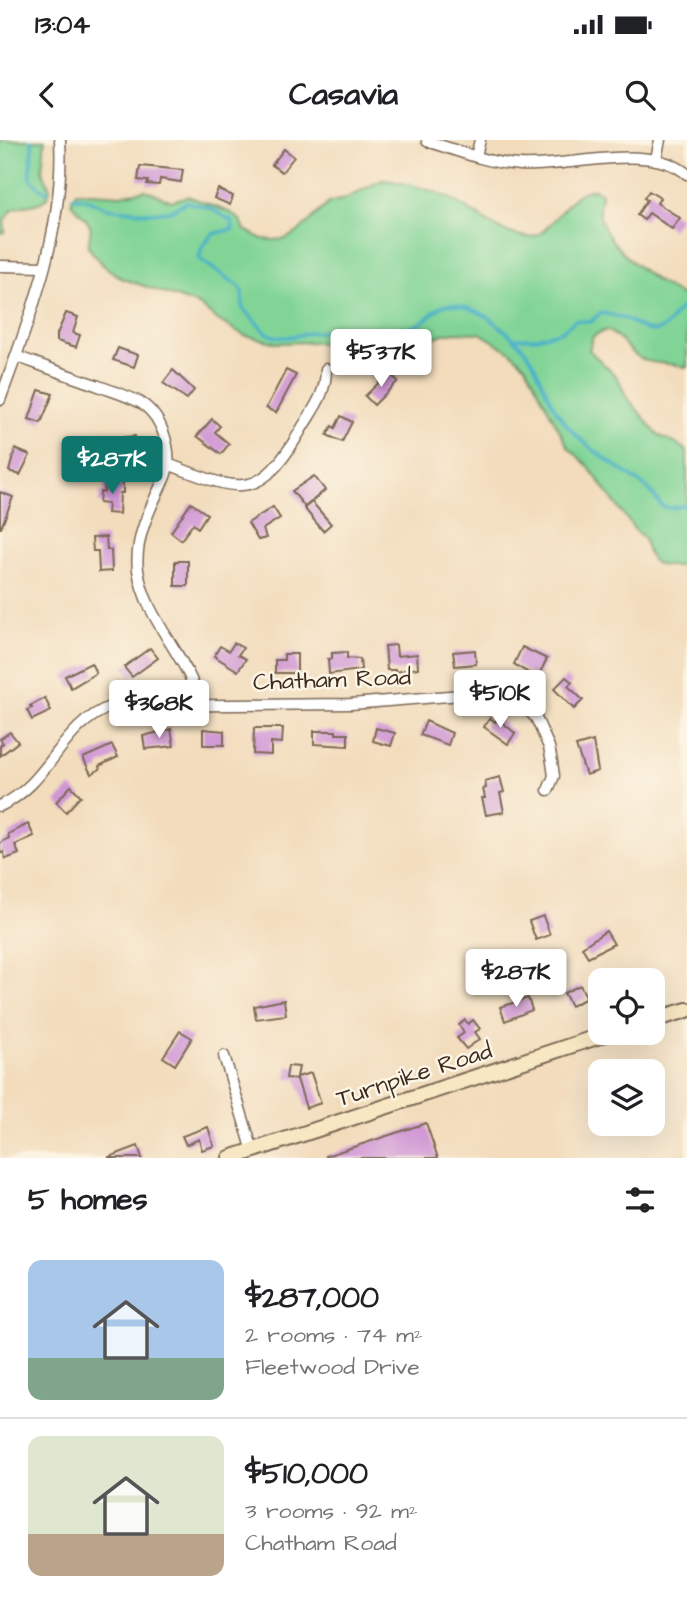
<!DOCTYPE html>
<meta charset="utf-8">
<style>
:root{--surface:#fff;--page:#f6f6f6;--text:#202124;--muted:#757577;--line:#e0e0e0;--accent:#0f766e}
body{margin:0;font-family:"Architects Daughter",sans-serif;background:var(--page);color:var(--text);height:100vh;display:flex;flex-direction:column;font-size:26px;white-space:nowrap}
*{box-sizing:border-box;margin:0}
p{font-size:23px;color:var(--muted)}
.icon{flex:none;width:38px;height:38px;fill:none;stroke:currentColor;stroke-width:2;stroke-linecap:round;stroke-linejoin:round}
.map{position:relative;height:1018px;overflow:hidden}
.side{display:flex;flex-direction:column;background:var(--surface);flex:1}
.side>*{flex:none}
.fabs{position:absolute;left:588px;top:828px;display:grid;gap:14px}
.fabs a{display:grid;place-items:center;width:77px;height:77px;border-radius:14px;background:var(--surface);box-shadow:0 7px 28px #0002;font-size:35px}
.price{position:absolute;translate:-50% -60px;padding:0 16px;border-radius:7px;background:#fff;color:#222;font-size:23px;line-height:46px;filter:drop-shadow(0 2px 4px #0008)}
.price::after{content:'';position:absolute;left:50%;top:42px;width:21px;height:16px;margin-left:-10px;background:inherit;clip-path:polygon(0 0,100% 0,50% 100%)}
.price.active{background:var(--accent);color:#fff}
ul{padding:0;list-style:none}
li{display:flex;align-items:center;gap:21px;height:175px;padding:0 28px}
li+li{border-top:2px solid var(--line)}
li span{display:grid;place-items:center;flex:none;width:196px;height:140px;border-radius:14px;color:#555}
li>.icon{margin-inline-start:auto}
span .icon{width:84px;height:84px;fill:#fffc;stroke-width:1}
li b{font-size:30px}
h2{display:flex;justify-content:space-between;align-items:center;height:84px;padding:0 28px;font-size:30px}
.status{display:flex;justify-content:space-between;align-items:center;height:49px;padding:0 35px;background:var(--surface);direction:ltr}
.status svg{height:19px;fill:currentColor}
header{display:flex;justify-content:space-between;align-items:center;height:91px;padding:0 28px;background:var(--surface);font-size:32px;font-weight:700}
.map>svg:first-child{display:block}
.green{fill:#81d496;stroke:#5e7f5a;stroke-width:2}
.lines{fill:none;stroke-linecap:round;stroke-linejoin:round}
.stream{stroke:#48b1c7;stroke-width:3.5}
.building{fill:#d097d5}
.minor-casing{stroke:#7b6855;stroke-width:13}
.secondary-casing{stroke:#7b6855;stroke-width:18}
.minor{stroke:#fff;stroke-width:10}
.secondary{stroke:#f7e8c3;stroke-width:14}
.labels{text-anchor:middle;stroke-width:5;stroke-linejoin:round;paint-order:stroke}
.street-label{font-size:24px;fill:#3b2a1e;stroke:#fcf5e5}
</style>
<div class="status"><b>13:04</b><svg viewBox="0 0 49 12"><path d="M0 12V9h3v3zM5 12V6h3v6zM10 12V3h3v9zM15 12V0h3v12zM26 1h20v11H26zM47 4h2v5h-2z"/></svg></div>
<header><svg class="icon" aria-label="back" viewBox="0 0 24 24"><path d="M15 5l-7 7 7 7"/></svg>Casavia<svg class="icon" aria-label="search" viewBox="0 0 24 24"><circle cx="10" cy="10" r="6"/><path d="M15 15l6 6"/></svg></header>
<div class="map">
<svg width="687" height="1018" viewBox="0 0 687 1018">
<rect width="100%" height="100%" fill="#fcf5e5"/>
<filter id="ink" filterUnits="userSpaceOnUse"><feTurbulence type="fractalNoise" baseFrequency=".0143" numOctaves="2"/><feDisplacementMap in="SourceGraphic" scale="14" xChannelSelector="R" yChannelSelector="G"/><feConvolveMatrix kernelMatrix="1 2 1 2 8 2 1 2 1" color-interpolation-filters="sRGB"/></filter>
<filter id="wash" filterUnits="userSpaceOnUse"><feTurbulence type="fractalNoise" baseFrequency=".00686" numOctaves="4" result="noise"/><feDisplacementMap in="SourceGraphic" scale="28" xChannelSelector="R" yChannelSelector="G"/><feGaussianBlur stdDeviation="1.57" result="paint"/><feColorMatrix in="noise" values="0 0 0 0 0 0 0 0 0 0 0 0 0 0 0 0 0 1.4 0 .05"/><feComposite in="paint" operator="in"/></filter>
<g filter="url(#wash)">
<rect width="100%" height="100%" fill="#f2dcbc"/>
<g class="green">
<path d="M 0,0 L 45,0 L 42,30 L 50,49 C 47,68 27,63 13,69 L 4,81 L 5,92 L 0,93 Z"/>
<path d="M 382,40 C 402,41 437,51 455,61 C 477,74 501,95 528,97 C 551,99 566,49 595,49 L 601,54 C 601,60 599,65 599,71 C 603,106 657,145 687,158 L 687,228 C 671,221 651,226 637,216 C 626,209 621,196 606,190 L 593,196 L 589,210 L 618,238 L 626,256 L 656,293 C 666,301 679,302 687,312 L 687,426 C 660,426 650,430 644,398 L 635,390 L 587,325 L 568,307 L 526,226 L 511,212 L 480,193 L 456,192 L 443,194 L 405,209 L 392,211 L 310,202 L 277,203 L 244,195 L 216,179 L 199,165 L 121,138 L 103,125 L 88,107 L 91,88 L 86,79 L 71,63 L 76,52 L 121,55 L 146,50 L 171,61 L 188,56 L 229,72 L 240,80 L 245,90 L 262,99 L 273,100 L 285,99 L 298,92 L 329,63 L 347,58 Z"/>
</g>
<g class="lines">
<g class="stream">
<path d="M 32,0 C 35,24 18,39 48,52"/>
<path d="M 72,57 L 86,59 L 107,68 L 150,73 L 170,71 L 187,62 L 210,68 L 232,81 L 233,89 L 213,94 L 202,107 L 199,119 L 239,146 L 242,152 L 243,169 C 253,177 261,192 274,196 C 288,200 302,193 316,192 C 346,188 377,198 406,189 C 442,179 430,152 476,171 C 492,177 524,205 532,220 C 543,242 550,265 567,285 C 589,311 619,327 646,347 C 654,353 656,361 663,367 L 672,368 L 687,365"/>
<path d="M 514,198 L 536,198 L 562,191 L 576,180 L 591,182 L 600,173 C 608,174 615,175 622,178 C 634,182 646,194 659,190 C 673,186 673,169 687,166"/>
</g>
</g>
<g id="blocks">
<g class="building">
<path d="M 284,9 L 294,17 L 282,32 L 272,25 Z"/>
<path d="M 140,26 L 183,30 L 181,42 L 160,39 L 159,45 L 147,44 L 148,41 L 138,40 Z"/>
<path d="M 218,49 L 233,56 L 230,65 L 214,58 Z"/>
<path d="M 649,51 L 660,58 L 657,63 L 680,78 L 672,89 L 649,73 L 644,80 L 637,75 L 647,60 L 644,58 Z"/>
<path d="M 66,173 L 78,177 L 73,193 L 80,195 L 76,207 L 57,201 L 57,194 Z"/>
<path d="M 118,208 L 138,215 L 134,227 L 113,220 Z"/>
<path d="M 173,230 L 194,250 L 187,259 L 163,243 Z"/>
<path d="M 286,230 L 296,235 L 276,273 L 266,268 Z"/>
<path d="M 389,233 L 398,241 L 374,265 L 365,256 Z"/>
<path d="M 39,250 L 53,254 L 41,283 L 29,279 Z"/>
<path d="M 341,276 L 352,282 L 342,302 L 327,295 L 332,286 L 335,288 Z"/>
<path d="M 212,279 L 220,286 L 215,292 L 229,304 L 221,314 L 197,296 Z"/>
<path d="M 135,296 L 138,321 L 124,322 L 122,305 L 115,306 L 114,298 Z"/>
<path d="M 15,309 L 30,315 L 20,335 L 9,331 Z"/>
<path d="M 314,336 L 325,350 L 305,367 L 292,351 Z"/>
<path d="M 105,342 L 123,342 L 123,353 L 120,353 L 119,374 L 107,373 L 108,364 L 99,363 L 100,352 L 104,352 Z"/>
<path d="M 0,352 L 13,357 L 1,388 L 0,388 Z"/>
<path d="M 312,362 L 331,384 L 323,391 L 304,368 Z"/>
<path d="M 191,363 L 207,374 L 198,388 L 193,384 L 181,400 L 171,392 Z"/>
<path d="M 273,367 L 280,378 L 263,389 L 266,398 L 258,400 L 248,383 Z"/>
<path d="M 106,397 L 107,410 L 111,410 L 112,431 L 99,432 L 98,411 L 93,411 L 92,398 Z"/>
<rect x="175" y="421" width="13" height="25"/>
<path d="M 234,503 L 243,508 L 238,515 L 246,519 L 238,531 L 214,516 L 220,506 L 229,511 Z"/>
<path d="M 396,505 L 397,516 L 417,514 L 418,528 L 395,532 L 395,530 L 387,530 L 385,506 Z"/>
<path d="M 522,507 L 547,519 L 537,538 L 514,524 Z"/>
<path d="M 150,508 L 158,518 L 132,537 L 124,527 Z"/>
<path d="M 475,510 L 476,524 L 455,526 L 453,512 Z"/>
<path d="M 347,512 L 347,518 L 360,519 L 361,530 L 329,534 L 328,519 L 332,519 L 332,513 Z"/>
<path d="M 284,514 L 297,514 L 297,533 L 275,533 L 275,520 L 284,520 Z"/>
<path d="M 91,523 L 96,533 L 71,548 L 65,536 Z"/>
<path d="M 566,537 L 572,542 L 568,546 L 583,560 L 574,569 L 554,549 Z"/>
<path d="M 45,558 L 51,571 L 32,580 L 27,570 L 32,568 L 30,566 Z"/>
<path d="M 490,578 L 495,582 L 498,579 L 515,593 L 508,604 L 484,587 Z"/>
<path d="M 426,581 L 452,593 L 448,605 L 420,595 Z"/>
<path d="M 254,588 L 283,588 L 282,603 L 271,602 L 271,615 L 253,614 Z"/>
<path d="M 376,588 L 395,593 L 391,606 L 373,601 Z"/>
<path d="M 171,589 L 174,606 L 145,609 L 143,596 Z"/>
<path d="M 203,589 L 224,591 L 224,605 L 203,605 Z"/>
<path d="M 314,591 L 336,591 L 336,594 L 348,594 L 348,606 L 314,604 Z"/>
<path d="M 10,592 L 18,602 L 0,616 L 0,606 L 3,603 L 0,599 Z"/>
<path d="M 593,601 L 598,631 L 586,635 L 576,606 Z"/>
<path d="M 112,605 L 118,617 L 99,626 L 100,629 L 91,634 L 83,618 Z"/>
<path d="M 500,637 L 504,652 L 500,653 L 504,672 L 486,675 L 482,658 L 485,658 L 483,649 L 486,648 L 485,641 Z"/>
<path d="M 71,646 L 81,656 L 66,672 L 56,662 Z"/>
<path d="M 28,684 L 34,696 L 15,705 L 19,714 L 6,719 L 3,712 L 0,714 L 0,703 L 9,698 L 8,694 Z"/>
<path d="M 543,776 L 550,795 L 536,800 L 529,781 Z"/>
<path d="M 606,791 L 614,804 L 588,817 L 582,807 Z"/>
<path d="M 580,845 L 587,858 L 571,866 L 564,853 Z"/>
<path d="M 528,858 L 532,870 L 505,881 L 500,867 Z"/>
<path d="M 284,860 L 286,875 L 256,879 L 254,866 Z"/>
<path d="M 465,880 L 468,884 L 473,880 L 480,889 L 475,892 L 480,899 L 466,909 L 457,898 L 464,893 L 459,885 Z"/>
<path d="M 180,891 L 192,898 L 175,925 L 163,917 Z"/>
<path d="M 288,926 L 299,927 L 297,937 L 311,933 L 321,963 L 306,968 L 297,939 L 286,938 Z"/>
<path d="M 426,983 L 438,1018 L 326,1018 L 326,1016 Z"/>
<path d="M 208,987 L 214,1006 L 202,1010 L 199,999 L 186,1005 L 182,996 Z"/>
<path d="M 138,1006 L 142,1018 L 109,1018 L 109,1017 Z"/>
</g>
</g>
</g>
<g filter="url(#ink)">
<use href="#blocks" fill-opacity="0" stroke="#7b6855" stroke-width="2"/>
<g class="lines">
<defs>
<g id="minor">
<path d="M 427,1 C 458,11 488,23 520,25 C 570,28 649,1 687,34"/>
<path d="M 476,16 L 480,0"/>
<path d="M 656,19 L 660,0"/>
<path d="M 0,126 L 44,127"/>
<path d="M 16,216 C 43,226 69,236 96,245 C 111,251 127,255 141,263 C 163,277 175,315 164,339 C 151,367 134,398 138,430 C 145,480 188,516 200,564"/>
<path d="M 0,260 C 30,178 65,89 60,0"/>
<path d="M 168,324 C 241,352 259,363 302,288 C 314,268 326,254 326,229"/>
<path d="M 0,666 C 52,642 59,586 112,566 L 351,564 L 498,552 L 521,562 L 536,578 L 549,607 L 552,622 L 554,636 L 548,650"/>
<path d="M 224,916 L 253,1011"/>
</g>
<g id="secondary">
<path d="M 653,880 L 687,870"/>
<path d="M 230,1018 L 612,892"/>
</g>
</defs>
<use href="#minor" class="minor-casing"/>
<use href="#secondary" class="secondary-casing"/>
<use href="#minor" class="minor"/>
<use href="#secondary" class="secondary"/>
</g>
</g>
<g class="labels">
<g class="street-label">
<text transform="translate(332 539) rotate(-2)" y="8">Chatham Road</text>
<text transform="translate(414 934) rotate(-18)" y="8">Turnpike Road</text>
</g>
</g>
</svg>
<div class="fabs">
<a><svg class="icon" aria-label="locate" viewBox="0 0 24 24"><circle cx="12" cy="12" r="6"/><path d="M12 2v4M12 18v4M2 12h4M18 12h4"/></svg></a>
<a><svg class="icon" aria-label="layers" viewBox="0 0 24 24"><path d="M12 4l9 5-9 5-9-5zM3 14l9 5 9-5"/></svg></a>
</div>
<b class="price" style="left:381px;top:249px">$537K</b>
<b class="price active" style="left:112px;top:356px">$287K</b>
<b class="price" style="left:500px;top:590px">$510K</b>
<b class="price" style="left:159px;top:600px">$368K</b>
<b class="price" style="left:516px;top:869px">$287K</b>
</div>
<section class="side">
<h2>5 homes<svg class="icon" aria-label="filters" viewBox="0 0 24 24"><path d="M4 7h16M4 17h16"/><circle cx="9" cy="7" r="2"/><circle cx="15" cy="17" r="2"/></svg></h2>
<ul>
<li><span style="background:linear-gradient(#a9c7e8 70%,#7fa58c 0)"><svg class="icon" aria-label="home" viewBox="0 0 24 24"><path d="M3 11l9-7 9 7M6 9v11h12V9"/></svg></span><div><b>$287,000</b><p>2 rooms · 74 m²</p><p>Fleetwood Drive</p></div></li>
<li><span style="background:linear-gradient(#dfe7d0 70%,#b9a48a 0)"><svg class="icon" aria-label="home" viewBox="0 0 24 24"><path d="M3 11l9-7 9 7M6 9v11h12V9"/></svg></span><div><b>$510,000</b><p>3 rooms · 92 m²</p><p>Chatham Road</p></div></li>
</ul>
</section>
